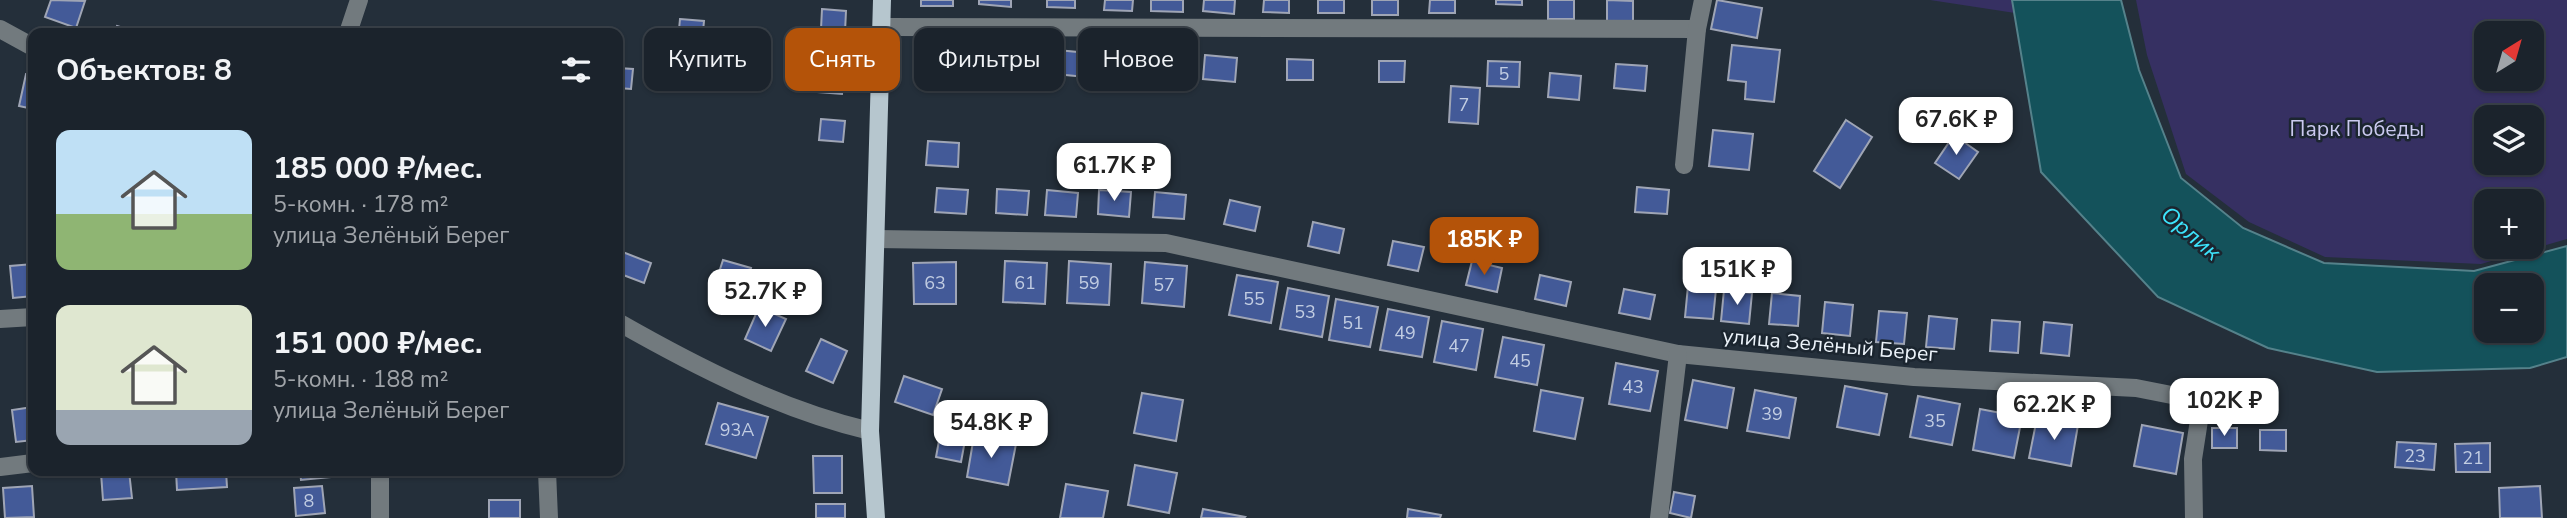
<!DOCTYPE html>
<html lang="ru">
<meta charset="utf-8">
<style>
:root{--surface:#1b232c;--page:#242b34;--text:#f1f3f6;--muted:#a0a4a9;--line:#394048;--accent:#b45309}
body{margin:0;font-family:"Nunito Sans",sans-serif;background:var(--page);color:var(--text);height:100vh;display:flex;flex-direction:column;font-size:26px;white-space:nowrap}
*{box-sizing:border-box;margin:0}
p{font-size:23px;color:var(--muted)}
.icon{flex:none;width:38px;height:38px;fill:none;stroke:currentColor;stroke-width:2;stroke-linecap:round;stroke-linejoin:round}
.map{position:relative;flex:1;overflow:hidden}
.drawer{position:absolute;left:28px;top:28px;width:595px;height:448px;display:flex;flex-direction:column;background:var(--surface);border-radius:14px;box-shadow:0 2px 5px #0004,0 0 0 2px var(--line)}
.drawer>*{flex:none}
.top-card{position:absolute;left:644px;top:28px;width:665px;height:63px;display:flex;gap:14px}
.needle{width:46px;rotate:37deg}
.fabs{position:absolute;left:2474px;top:21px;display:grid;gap:14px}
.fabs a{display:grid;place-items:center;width:70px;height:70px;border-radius:14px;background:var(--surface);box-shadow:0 2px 5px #0004,0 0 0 2px var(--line);font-size:35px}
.price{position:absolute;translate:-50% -60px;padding:0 16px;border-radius:14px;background:#fff;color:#222;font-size:23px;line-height:46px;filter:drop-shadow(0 2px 4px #0008)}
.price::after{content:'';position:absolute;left:50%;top:42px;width:21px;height:16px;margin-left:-10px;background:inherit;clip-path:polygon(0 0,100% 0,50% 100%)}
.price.selected{background:var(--accent);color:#fff}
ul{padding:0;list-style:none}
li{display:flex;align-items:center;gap:21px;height:175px;padding:0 28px}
li span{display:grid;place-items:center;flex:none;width:196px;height:140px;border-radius:14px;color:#555}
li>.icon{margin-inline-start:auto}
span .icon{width:84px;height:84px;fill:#fffc;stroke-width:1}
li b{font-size:30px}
h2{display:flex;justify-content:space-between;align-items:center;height:84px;padding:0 28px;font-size:30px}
.pill{padding:0 24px;border-radius:14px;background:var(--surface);box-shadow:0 2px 5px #0004,0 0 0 2px var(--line);font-size:24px;line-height:63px}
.pill.selected{background:var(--accent);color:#fff}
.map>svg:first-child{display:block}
.green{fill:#363062;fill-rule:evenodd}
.water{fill:#14525b;stroke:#55828b;stroke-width:2;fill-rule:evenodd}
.building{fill:#435a98;stroke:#9fa5b5;stroke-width:2}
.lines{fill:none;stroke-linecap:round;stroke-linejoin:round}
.minor{stroke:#727a7e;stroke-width:18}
.major{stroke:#b6c6ce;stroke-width:18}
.labels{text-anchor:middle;stroke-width:5;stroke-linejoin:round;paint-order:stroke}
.number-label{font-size:18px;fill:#c2cde2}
.park-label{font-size:21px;fill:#cac9ef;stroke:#1b252f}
.street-label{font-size:21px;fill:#ecf3fa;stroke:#1b252f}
.water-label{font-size:23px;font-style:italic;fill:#3ce3fb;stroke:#1b252f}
</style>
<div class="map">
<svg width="2567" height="518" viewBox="0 0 2567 518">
<rect width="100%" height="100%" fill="#242f3a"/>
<g class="green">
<path d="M 1930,0 L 2012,0 L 2015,13 Z"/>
<path d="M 2136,0 L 2567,0 L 2567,239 L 2481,264 L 2325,257 L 2249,222 L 2186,174 L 2147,55 ZM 2487,33 L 2532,33 L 2532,79 L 2487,79 ZM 2487,117 L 2532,117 L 2532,163 L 2487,163 ZM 2487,201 L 2532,201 L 2532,247 L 2487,247 Z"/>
</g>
<path class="water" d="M 2012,0 L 2121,0 L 2139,70 L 2181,178 L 2243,228 L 2324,263 L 2474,271 L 2567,246 L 2567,357 L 2530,368 L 2377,372 L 2268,348 L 2158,297 L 2041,172 ZM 2487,285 L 2532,285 L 2532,331 L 2487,331 Z"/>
<g class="building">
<path d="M 51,0 L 85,1 L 76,28 L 45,17 Z"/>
<rect x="921" y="0" width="32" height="6"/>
<path d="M 979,0 L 1011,0 L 1011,7 L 979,4 Z"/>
<path d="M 1047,0 L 1075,0 L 1075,8 L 1047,7 Z"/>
<path d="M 1105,0 L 1133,0 L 1132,11 L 1104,10 Z"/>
<path d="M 1151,0 L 1183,0 L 1183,12 L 1151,11 Z"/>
<path d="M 1204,0 L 1235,0 L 1234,14 L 1203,11 Z"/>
<path d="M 1264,0 L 1289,0 L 1289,13 L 1263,12 Z"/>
<rect x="1318" y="0" width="26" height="13"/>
<rect x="1372" y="0" width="26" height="15"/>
<path d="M 1430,0 L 1455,0 L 1455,13 L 1429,13 Z"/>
<path d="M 1496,0 L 1522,0 L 1522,5 L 1496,4 Z"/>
<rect x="1548" y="0" width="26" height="19"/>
<path d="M 1607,0 L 1633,1 L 1633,21 L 1607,21 Z"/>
<path d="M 1717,0 L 1762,8 L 1757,38 L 1711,29 Z"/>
<path d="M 822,9 L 846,11 L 845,32 L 821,29 Z"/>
<path d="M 680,19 L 704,21 L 702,42 L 678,40 Z"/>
<path d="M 117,26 L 139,33 L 114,33 Z"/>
<path d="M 367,30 L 405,31 L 405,33 L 366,33 Z"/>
<path d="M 1732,45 L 1780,50 L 1774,102 L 1745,99 L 1746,82 L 1728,80 Z"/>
<path d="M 980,47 L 1012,50 L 1010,74 L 979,72 Z"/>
<path d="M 1057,50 L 1088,53 L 1086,77 L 1055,74 Z"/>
<path d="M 1119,50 L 1151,53 L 1149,77 L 1117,75 Z"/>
<path d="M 1205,55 L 1237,58 L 1235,82 L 1203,79 Z"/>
<path d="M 1287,59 L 1313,60 L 1313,80 L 1287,80 Z"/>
<path d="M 682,61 L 706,63 L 704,83 L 680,81 Z"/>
<path d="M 1379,61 L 1405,61 L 1404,82 L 1379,82 Z"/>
<path d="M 1488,61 L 1520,62 L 1519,87 L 1487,86 Z"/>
<path d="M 1616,64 L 1647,66 L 1645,91 L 1614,88 Z"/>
<path d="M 618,68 L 633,69 L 631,89 L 618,88 Z"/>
<path d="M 820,71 L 844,73 L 842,94 L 818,92 Z"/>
<path d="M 1550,73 L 1581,76 L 1579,100 L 1548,97 Z"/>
<path d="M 26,74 L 33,75 L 33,109 L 19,106 Z"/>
<path d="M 1451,86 L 1480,88 L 1478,124 L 1449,122 Z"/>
<path d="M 821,119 L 845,121 L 843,142 L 819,140 Z"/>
<path d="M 1846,120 L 1872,137 L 1840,188 L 1814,171 Z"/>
<path d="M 1713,130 L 1753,134 L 1749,170 L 1709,166 Z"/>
<path d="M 1954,135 L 1978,152 L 1959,179 L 1935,163 Z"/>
<path d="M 928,141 L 959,143 L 958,167 L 926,165 Z"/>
<path d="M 1637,187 L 1669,190 L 1667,214 L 1635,212 Z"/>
<path d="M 937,188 L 968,190 L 966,214 L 935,212 Z"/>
<path d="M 997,189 L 1029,191 L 1027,215 L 996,213 Z"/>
<path d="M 1047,190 L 1078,193 L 1076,217 L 1045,215 Z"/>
<path d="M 1099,190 L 1131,192 L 1129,217 L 1098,214 Z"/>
<path d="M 1155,192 L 1186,195 L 1184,219 L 1153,217 Z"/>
<path d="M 1230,200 L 1260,207 L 1255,231 L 1224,224 Z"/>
<path d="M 1313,222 L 1344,229 L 1339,253 L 1308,246 Z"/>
<path d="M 1393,241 L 1424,247 L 1418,271 L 1388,265 Z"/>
<path d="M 620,251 L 651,263 L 644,283 L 618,273 Z"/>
<path d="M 723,260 L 751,268 L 740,303 L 712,294 Z"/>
<path d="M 1005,261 L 1047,263 L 1045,304 L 1003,302 Z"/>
<path d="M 1069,261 L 1111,264 L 1109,305 L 1067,303 Z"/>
<path d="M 1472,261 L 1502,268 L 1497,292 L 1466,285 Z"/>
<path d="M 956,262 L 956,304 L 914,304 L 913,263 Z"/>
<path d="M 1145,262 L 1187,266 L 1184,307 L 1142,303 Z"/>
<path d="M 33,264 L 33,296 L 13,298 L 10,266 Z"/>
<path d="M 1237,275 L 1278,282 L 1271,323 L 1229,315 Z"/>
<path d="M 1540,275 L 1571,282 L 1566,306 L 1535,299 Z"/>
<path d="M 1688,286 L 1716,289 L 1713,319 L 1685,317 Z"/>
<path d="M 1288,288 L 1329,296 L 1322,337 L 1280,329 Z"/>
<path d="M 1624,289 L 1655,295 L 1650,319 L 1619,313 Z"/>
<path d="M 1724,290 L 1752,293 L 1749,324 L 1721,321 Z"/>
<path d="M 1772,293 L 1800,296 L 1798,326 L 1769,324 Z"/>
<path d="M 1336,299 L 1378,307 L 1370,347 L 1329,340 Z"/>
<path d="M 1825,302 L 1853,305 L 1850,336 L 1822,333 Z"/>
<path d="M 759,307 L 786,319 L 771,351 L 745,339 Z"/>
<path d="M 1388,309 L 1429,317 L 1422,357 L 1380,350 Z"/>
<path d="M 1879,311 L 1907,313 L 1904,344 L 1876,342 Z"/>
<path d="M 1929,316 L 1957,319 L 1954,349 L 1926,347 Z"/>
<path d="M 1992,320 L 2020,322 L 2018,353 L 1990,351 Z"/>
<path d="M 1442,321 L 1483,329 L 1476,370 L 1434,362 Z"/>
<path d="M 2044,322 L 2072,325 L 2069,356 L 2041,353 Z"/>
<path d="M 1503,337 L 1544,345 L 1537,385 L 1495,377 Z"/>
<path d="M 821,339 L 847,351 L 833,383 L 806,371 Z"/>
<path d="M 1616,363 L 1658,371 L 1650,411 L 1609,404 Z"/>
<path d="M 904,376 L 942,389 L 933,415 L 895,402 Z"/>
<path d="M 1693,380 L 1734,388 L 1727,428 L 1685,420 Z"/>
<path d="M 1845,386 L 1887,394 L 1879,435 L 1837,427 Z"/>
<path d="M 1541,390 L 1583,398 L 1575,439 L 1534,431 Z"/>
<path d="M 1755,390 L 1796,398 L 1789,438 L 1747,431 Z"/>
<path d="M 1142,393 L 1183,400 L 1176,441 L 1134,433 Z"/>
<path d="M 1918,396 L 1960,404 L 1952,445 L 1910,437 Z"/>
<path d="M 718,403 L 768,417 L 756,458 L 706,444 Z"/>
<path d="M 33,407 L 33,440 L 16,442 L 12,410 Z"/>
<path d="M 1980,409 L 2022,417 L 2014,458 L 1973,450 Z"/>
<path d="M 2037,418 L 2078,425 L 2071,466 L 2029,458 Z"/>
<path d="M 2142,425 L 2183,433 L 2176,474 L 2134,466 Z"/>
<rect x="2212" y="428" width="25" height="20"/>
<path d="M 941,430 L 966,435 L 961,462 L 936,457 Z"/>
<path d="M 2260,430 L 2286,430 L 2286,451 L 2260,450 Z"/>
<path d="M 974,436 L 1016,444 L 1008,485 L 967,477 Z"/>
<path d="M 2397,442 L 2436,444 L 2434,470 L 2395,467 Z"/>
<path d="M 2490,443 L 2490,472 L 2456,472 L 2455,444 Z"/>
<path d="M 813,456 L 842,456 L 842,493 L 814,493 Z"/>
<path d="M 1135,465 L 1177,473 L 1169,513 L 1128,505 Z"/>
<path d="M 129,471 L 132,498 L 103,500 L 101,473 Z"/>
<path d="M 176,471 L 226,471 L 227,487 L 177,490 Z"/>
<path d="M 300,471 L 329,471 L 330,477 L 301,480 Z"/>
<path d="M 1066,484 L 1108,491 L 1103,518 L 1060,518 Z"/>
<path d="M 32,486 L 34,517 L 5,518 L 3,488 Z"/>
<path d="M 322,486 L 325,513 L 296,516 L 294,488 Z"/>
<path d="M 2540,486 L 2542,518 L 2500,518 L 2499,488 Z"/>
<path d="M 1674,492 L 1695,496 L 1691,518 L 1670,513 Z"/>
<rect x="489" y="500" width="31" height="18"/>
<rect x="816" y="504" width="29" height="14"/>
<path d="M 1203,509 L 1245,517 L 1244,518 L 1201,518 Z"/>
<path d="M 1408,509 L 1441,515 L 1440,518 L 1407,518 Z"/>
</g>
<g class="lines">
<g class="minor">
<path d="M 882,27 L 1697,29"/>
<path d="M 0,29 L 33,47"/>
<path d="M 348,33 L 359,0"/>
<path d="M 1684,165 L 1697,29 L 1703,0"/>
<path d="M 876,239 L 1166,243 L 1678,354 L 1914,377 L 2136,388 L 2202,401 L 2193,459 L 2194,518"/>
<path d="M 0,319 L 33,317"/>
<path d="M 618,322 C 697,367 781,410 870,431"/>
<path d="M 0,467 L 33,463"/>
<path d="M 380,471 L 380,518"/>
<path d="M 547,471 L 549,518"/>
<path d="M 1659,518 L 1678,354"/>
</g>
<path class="major" d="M 876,518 L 870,431 L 882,0"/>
</g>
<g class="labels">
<g class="number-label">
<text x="1504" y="80">5</text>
<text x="1464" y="111">7</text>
<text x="935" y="289">63</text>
<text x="1025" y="289">61</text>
<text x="1089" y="289">59</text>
<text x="1164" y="291">57</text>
<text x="1254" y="305">55</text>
<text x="1305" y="318">53</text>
<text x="1353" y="329">51</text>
<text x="1405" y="339">49</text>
<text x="1459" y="352">47</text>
<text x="1520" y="367">45</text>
<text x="1633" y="393">43</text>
<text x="1772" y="420">39</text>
<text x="1935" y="427">35</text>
<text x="737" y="436">93А</text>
<text x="2415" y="462">23</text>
<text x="2473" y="464">21</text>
<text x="309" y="507">8</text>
</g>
<g class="park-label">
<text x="2357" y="136">Парк Победы</text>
</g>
<g class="street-label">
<text transform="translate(1830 345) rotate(5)" y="7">улица Зелёный Берег</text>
</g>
<g class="water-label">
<text transform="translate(2191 233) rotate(40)" y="8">Орлик</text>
</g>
</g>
</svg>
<div class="fabs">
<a><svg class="needle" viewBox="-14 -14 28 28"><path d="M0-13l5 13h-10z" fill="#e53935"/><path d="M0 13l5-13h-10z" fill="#a0a4a9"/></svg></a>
<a><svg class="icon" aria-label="layers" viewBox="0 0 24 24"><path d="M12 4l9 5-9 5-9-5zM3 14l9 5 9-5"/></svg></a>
<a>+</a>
<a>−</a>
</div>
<b class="price" style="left:1956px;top:157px">67.6K ₽</b>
<b class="price" style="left:1114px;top:203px">61.7K ₽</b>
<b class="price selected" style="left:1484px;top:277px">185K ₽</b>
<b class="price" style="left:1737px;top:307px">151K ₽</b>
<b class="price" style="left:765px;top:329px">52.7K ₽</b>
<b class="price" style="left:2224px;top:438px">102K ₽</b>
<b class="price" style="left:2054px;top:442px">62.2K ₽</b>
<b class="price" style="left:991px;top:460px">54.8K ₽</b>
<div class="top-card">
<a class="pill">Купить</a>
<a class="pill selected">Снять</a>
<a class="pill">Фильтры</a>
<a class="pill">Новое</a>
</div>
<section class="drawer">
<h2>Объектов: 8<svg class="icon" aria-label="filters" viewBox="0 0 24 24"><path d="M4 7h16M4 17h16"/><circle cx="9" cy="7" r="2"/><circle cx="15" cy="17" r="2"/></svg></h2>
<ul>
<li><span style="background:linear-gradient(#bfe0f5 60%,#8fb573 0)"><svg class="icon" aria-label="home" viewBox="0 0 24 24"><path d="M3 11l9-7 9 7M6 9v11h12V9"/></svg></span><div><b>185 000 ₽/мес.</b><p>5-комн. · 178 m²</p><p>улица Зелёный Берег</p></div></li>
<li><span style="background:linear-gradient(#dfe7d0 75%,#9aa5b1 0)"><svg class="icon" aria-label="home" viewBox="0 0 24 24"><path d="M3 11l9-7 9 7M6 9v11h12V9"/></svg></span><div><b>151 000 ₽/мес.</b><p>5-комн. · 188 m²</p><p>улица Зелёный Берег</p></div></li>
</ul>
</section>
</div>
